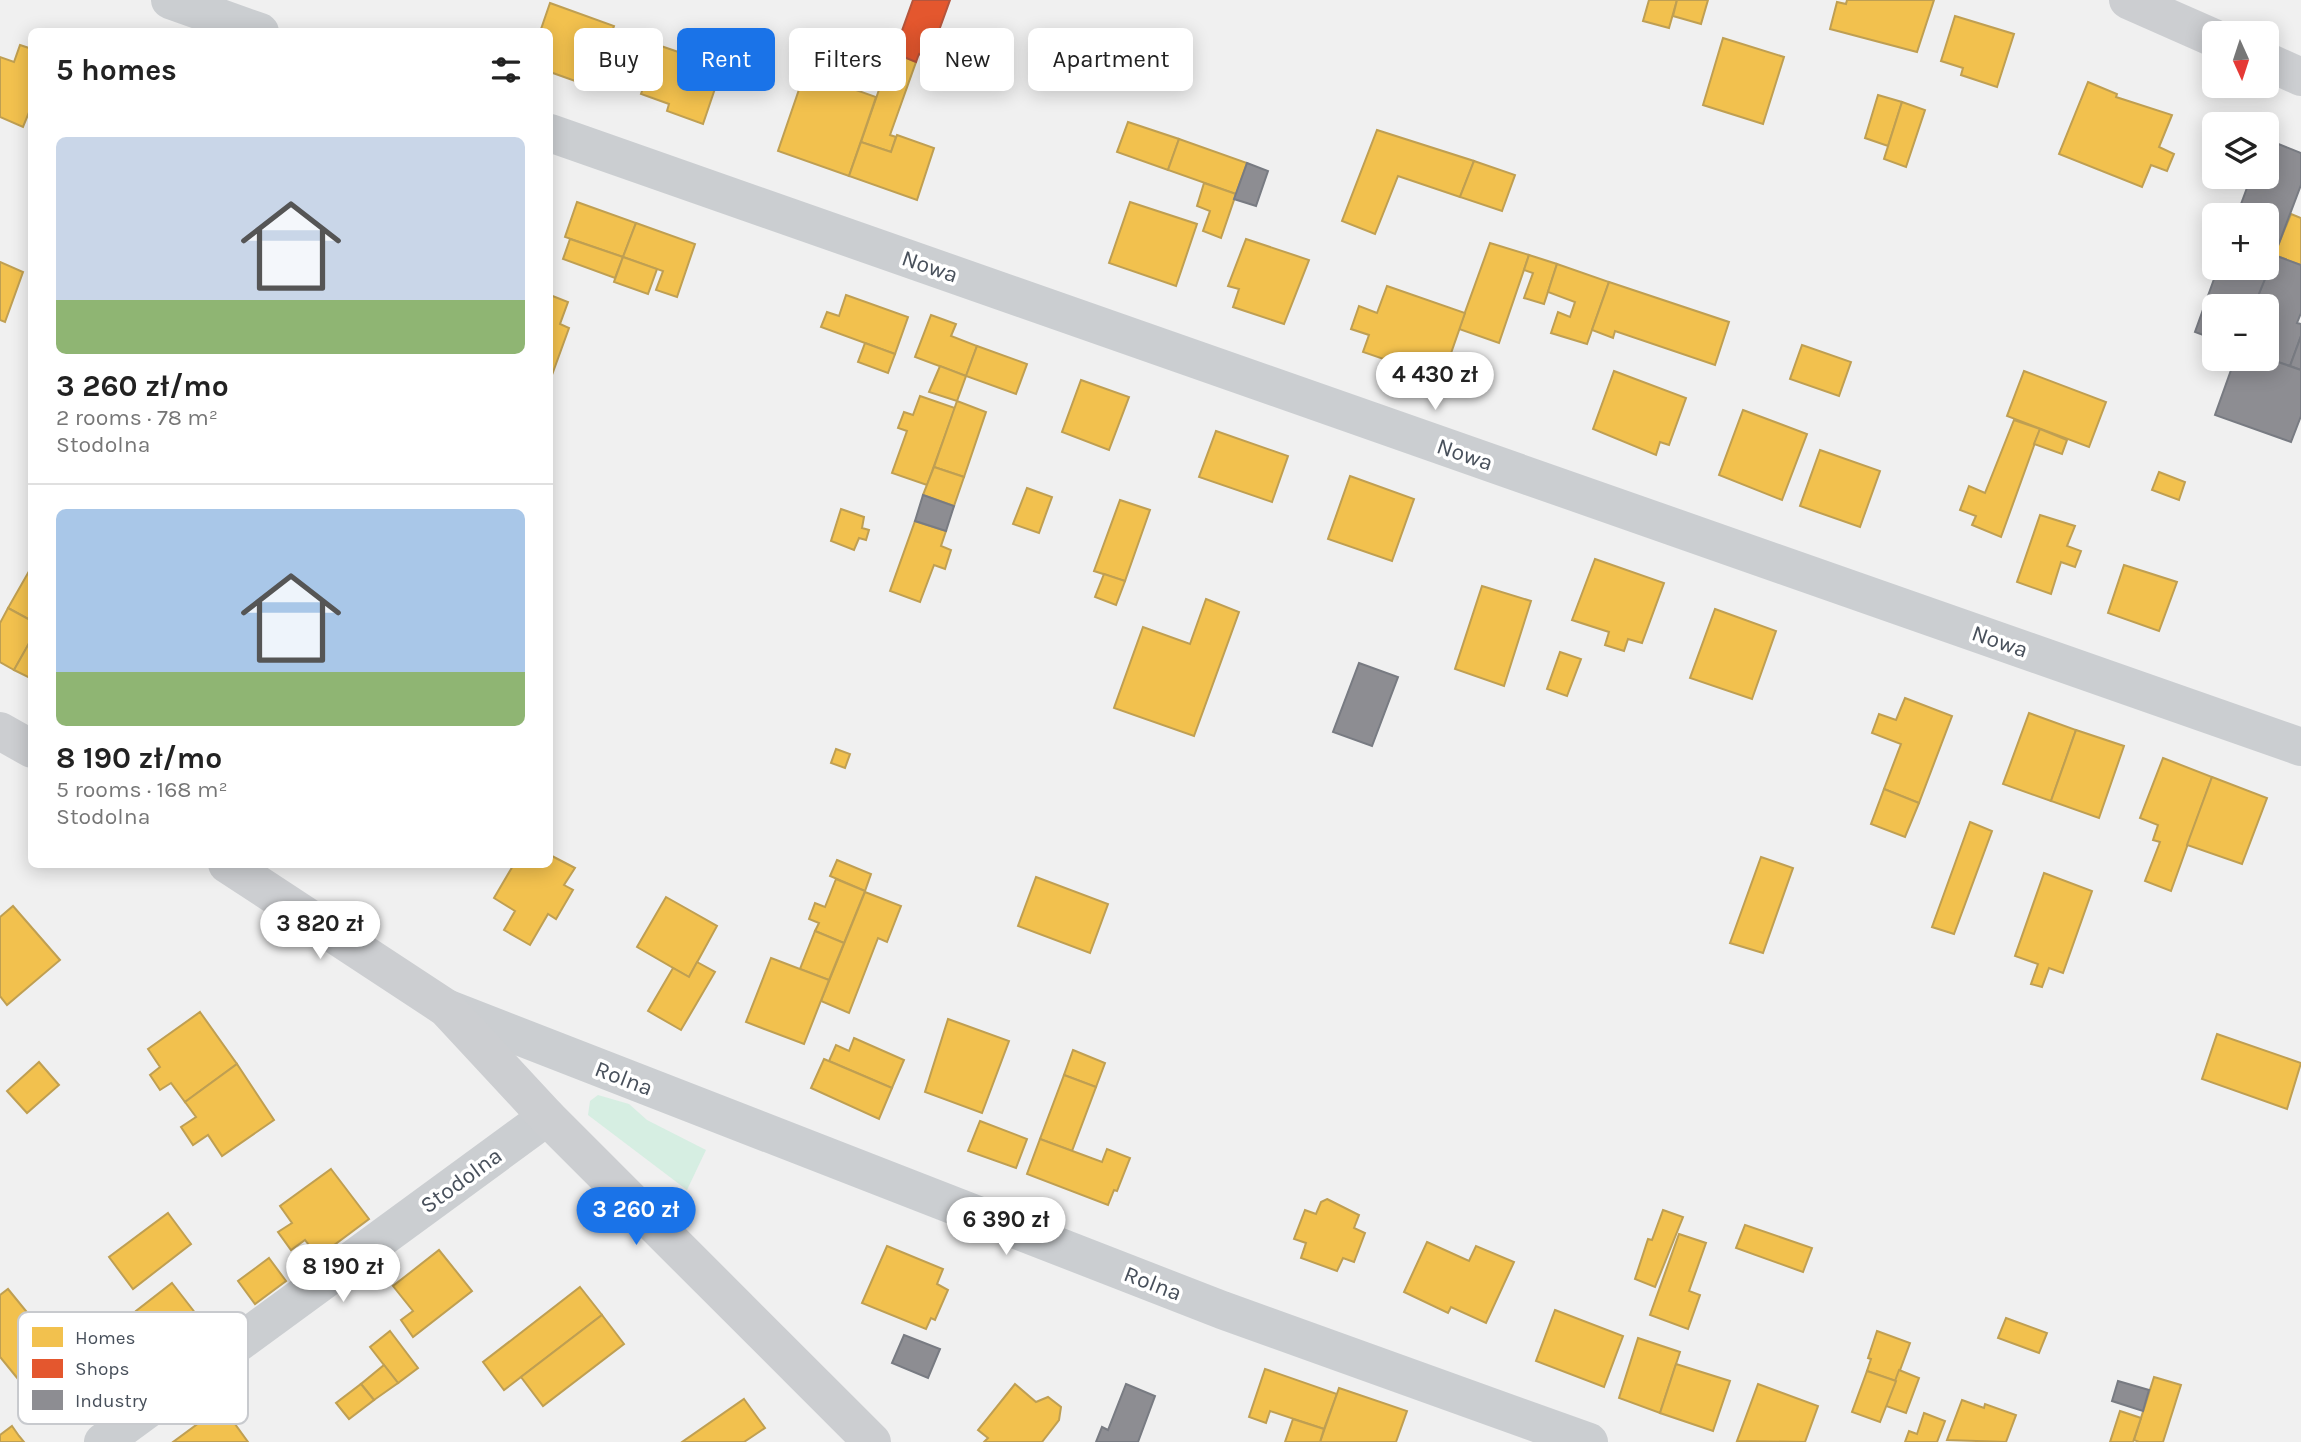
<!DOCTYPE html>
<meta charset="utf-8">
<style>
:root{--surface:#fff;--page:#f6f6f6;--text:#222;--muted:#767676;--line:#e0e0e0;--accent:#1a73e8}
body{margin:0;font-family:Karla,sans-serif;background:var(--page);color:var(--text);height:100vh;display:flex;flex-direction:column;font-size:26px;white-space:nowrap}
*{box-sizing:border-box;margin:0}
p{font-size:23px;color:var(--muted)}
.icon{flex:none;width:38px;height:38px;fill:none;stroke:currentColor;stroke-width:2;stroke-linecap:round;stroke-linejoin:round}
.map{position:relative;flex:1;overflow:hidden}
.drawer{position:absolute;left:28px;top:28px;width:525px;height:840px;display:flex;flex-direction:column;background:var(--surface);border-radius:10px;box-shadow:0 4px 18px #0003}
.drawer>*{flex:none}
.guide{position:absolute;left:574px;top:28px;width:665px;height:63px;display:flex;gap:14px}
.needle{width:46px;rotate:177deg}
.tools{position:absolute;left:2202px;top:21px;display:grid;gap:14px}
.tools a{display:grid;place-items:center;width:77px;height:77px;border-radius:10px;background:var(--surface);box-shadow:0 4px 18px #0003;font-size:35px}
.price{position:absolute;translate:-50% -60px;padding:0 16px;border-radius:24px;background:#fff;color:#222;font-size:23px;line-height:46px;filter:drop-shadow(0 2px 4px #0008)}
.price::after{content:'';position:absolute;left:50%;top:42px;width:21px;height:16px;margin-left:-10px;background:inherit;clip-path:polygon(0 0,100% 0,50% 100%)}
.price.on{background:var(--accent);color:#fff}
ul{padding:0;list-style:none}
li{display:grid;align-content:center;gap:14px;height:371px;padding:0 28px}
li+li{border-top:2px solid var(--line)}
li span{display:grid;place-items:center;height:217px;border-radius:10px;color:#555}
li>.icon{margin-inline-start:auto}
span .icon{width:126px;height:126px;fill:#fffc;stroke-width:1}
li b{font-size:30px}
h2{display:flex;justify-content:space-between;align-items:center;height:84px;padding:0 28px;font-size:30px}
.chip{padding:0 24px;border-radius:10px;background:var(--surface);box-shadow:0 4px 18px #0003;font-size:24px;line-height:63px}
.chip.on{background:var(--accent);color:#fff}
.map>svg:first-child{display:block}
.green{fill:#d6eee2}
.homes{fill:#f2c14e;stroke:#bf9f52;stroke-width:2}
.shops{fill:#e4572e;stroke:#b5553c;stroke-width:2}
.industry{fill:#8d8d92;stroke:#787b82;stroke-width:2}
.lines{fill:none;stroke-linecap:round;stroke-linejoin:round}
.street{stroke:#cbced1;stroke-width:38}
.secondary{stroke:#ccced1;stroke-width:38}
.labels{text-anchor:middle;stroke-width:7;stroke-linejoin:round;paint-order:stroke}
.street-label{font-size:23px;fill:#48505b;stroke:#fff}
.key{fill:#fff;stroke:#c8cace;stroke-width:2}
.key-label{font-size:19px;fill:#48505b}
</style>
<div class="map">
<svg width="2301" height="1442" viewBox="0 0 2301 1442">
<rect width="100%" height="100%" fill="#f0f0f0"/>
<path class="green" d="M 598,1095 L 629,1104 L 647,1120 L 706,1150 L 687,1190 L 588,1115 L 590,1101 Z"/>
<g class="homes">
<path d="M 1649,0 L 1677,0 L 1669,28 L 1643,21 Z"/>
<path d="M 1677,0 L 1708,0 L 1701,24 L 1673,16 Z"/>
<path d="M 1847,0 L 1934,0 L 1917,52 L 1830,29 L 1837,2 L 1846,4 Z"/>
<path d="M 550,3 L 614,26 L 592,87 L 550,72 L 550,32 L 540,32 Z"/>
<path d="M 1955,16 L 2014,34 L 1997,87 L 1961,75 L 1963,68 L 1941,61 Z"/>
<path d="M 1723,38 L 1784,57 L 1763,124 L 1703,105 Z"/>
<path d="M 20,45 L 32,49 L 32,105 L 23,127 L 0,117 L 0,57 L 14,62 Z"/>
<path d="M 658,45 L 690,56 L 694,45 L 726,56 L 703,124 L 667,111 L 669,104 L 641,94 Z"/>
<path d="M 892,52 L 916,62 L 890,135 L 896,137 L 891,152 L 861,142 Z"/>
<path d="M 805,72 L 876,97 L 849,176 L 778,151 Z"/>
<path d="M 2088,82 L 2117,94 L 2116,97 L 2172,115 L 2159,147 L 2174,154 L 2167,171 L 2151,165 L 2142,187 L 2059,154 Z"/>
<path d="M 1878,95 L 1902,102 L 1888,146 L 1865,138 Z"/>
<path d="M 1902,102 L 1925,110 L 1906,167 L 1884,159 Z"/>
<path d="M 1128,122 L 1179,139 L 1168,170 L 1117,152 Z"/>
<path d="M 1377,130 L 1474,161 L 1460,197 L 1398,176 L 1375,234 L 1342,221 Z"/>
<path d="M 897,135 L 934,148 L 917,200 L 849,176 L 861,142 L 891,152 Z"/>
<path d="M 1179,139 L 1247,163 L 1236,194 L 1168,170 Z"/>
<path d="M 1474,161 L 1515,175 L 1502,211 L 1460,197 Z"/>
<path d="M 1204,183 L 1236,194 L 1221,238 L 1203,231 L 1210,211 L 1197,206 Z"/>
<path d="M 577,202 L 636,223 L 623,257 L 565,237 Z"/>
<path d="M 1130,202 L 1197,224 L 1176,286 L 1109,263 Z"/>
<path d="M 2291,214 L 2301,218 L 2301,265 L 2274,255 Z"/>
<path d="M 636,223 L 695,244 L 677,297 L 656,290 L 663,271 L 623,257 Z"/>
<path d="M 570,239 L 623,257 L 615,278 L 563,259 Z"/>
<path d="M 1246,239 L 1309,260 L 1284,324 L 1233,307 L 1239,289 L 1228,286 Z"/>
<path d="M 1490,243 L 1529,255 L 1499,343 L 1459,329 Z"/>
<path d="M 1529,255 L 1557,264 L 1544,304 L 1524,298 L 1533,273 L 1524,270 Z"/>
<path d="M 623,257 L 657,269 L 648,294 L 614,282 Z"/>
<path d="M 0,262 L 23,272 L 5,322 L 0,320 Z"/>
<path d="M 1557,264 L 1609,282 L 1587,344 L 1551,333 L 1558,312 L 1570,317 L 1575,302 L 1548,292 Z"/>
<path d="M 1609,282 L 1729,322 L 1715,365 L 1615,331 L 1613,338 L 1592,330 Z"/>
<path d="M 1387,286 L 1465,313 L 1442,379 L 1363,352 L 1369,335 L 1351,329 L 1359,306 L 1377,313 Z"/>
<path d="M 550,295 L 568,302 L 560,324 L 569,328 L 552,375 Z"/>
<path d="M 846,295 L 908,317 L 895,354 L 821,327 L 827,312 L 839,316 Z"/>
<path d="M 931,315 L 956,324 L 951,336 L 977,346 L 966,376 L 915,357 Z"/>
<path d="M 865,343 L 895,354 L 888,373 L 858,362 Z"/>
<path d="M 1802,345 L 1851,362 L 1839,396 L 1790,379 Z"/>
<path d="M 977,346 L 1027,364 L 1016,394 L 966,376 Z"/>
<path d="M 940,366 L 966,376 L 957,401 L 929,392 Z"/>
<path d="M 1614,371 L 1686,398 L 1669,445 L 1660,442 L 1656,455 L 1593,429 Z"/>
<path d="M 2024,371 L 2106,402 L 2089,447 L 2007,416 Z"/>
<path d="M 1081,380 L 1129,397 L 1109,450 L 1062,432 Z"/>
<path d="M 920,396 L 955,408 L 927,485 L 892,473 L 907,431 L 898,428 L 904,412 L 913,415 Z"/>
<path d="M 957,401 L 986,412 L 964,477 L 934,467 Z"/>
<path d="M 1743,410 L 1807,434 L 1782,500 L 1719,475 Z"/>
<path d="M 2014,420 L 2040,429 L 2001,537 L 1972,525 L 1976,516 L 1960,510 L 1969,486 L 1985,493 Z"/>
<path d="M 2040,429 L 2067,440 L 2062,454 L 2034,444 Z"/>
<path d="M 1216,431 L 1288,456 L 1272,502 L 1199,477 Z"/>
<path d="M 1820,450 L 1880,471 L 1860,527 L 1800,506 Z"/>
<path d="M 934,467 L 964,477 L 954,506 L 923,495 Z"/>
<path d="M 2159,472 L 2185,482 L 2179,500 L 2152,490 Z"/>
<path d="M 1350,476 L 1414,499 L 1392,561 L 1328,539 Z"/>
<path d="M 1027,488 L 1052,497 L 1039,533 L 1013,524 Z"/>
<path d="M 1120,500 L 1150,510 L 1125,581 L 1094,571 Z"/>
<path d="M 841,509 L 864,517 L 862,528 L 869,530 L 866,540 L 859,538 L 854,550 L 831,541 Z"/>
<path d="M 2040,515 L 2075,526 L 2067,546 L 2081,551 L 2075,567 L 2061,562 L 2051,594 L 2017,582 Z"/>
<path d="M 915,521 L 946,531 L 941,546 L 951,550 L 945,569 L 934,565 L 920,602 L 890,591 Z"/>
<path d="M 1595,559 L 1664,583 L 1642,643 L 1628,639 L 1624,651 L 1605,645 L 1609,632 L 1572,620 Z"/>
<path d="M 2124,565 L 2177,582 L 2159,631 L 2108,613 Z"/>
<path d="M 32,566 L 32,621 L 8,608 Z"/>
<path d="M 1104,574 L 1125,581 L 1116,605 L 1095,597 Z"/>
<path d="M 1482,586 L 1531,601 L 1504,686 L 1455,669 Z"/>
<path d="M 1206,599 L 1239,612 L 1194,736 L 1114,708 L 1143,627 L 1190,644 Z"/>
<path d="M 8,608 L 32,621 L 32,638 L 14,670 L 0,662 L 0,623 Z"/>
<path d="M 1715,609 L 1776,631 L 1752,699 L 1690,678 Z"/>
<path d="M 32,638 L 32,679 L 14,670 Z"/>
<path d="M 1560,652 L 1581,659 L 1567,696 L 1547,689 Z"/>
<path d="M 1905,698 L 1952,716 L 1919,803 L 1884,789 L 1901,744 L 1872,733 L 1879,714 L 1896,720 Z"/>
<path d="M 2029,713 L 2076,730 L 2051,801 L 2003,784 Z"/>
<path d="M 2076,730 L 2124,746 L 2099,818 L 2051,801 Z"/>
<path d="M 836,749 L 850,754 L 845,768 L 831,763 Z"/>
<path d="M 2163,758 L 2212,777 L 2171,891 L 2145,881 L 2160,842 L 2153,840 L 2158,825 L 2140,818 Z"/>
<path d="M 2212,777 L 2267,798 L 2242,864 L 2187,845 Z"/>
<path d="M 1884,789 L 1919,803 L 1905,837 L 1871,824 Z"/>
<path d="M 1970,822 L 1992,831 L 1954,934 L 1932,927 Z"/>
<path d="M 550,855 L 575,868 L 564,885 L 573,890 L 556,919 L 548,914 L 530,945 L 504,930 L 515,911 L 494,898 L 514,864 L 550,864 Z"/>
<path d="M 1761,857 L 1793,868 L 1763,953 L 1730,943 Z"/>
<path d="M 837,860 L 871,874 L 865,891 L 830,876 Z"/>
<path d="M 2044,873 L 2092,891 L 2063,973 L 2049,968 L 2042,987 L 2031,984 L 2038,964 L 2015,956 Z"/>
<path d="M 1036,877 L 1108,904 L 1090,953 L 1018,926 Z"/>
<path d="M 836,879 L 865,891 L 844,943 L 815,931 L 819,923 L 809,919 L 815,903 L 825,907 Z"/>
<path d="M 865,892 L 901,906 L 887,942 L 878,938 L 849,1013 L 821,1001 Z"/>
<path d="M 666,897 L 717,926 L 689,977 L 637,947 Z"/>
<path d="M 13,906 L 60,960 L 7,1005 L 0,996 L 0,917 Z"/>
<path d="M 815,931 L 844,943 L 829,980 L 800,969 Z"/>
<path d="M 771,958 L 829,980 L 804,1044 L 746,1022 Z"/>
<path d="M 697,962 L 715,972 L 681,1030 L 648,1011 L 673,968 L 689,977 Z"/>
<path d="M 200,1012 L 237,1064 L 185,1102 L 171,1083 L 160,1090 L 150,1075 L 160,1067 L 148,1049 Z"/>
<path d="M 948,1019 L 1009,1041 L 982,1113 L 925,1092 Z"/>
<path d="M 2217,1034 L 2301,1063 L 2287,1109 L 2202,1079 Z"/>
<path d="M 854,1038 L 904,1060 L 892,1088 L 829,1061 L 836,1045 L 849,1051 Z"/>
<path d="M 1073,1050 L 1105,1063 L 1096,1087 L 1064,1075 Z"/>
<path d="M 824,1059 L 892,1088 L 879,1119 L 811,1088 Z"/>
<path d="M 39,1062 L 59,1085 L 27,1113 L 7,1091 Z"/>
<path d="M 237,1064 L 274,1120 L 222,1156 L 208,1135 L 193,1145 L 181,1127 L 196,1117 L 185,1102 Z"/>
<path d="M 1064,1075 L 1096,1087 L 1072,1151 L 1040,1139 Z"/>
<path d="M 980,1121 L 1027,1139 L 1016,1168 L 968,1151 Z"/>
<path d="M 1040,1139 L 1102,1162 L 1107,1149 L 1130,1158 L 1117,1191 L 1114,1190 L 1108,1205 L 1027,1174 Z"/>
<path d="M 331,1169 L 369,1219 L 318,1257 L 305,1240 L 291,1250 L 278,1232 L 292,1223 L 280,1206 Z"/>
<path d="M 1327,1199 L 1359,1215 L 1354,1228 L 1365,1233 L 1354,1262 L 1343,1258 L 1337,1271 L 1301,1258 L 1306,1243 L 1294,1239 L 1305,1210 L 1316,1214 L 1321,1202 Z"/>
<path d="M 1663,1210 L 1683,1217 L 1655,1287 L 1635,1279 L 1648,1239 L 1652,1240 Z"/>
<path d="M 168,1213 L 191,1244 L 133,1289 L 109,1257 Z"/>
<path d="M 1745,1225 L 1812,1248 L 1803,1272 L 1736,1248 Z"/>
<path d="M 1679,1234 L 1706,1243 L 1689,1291 L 1700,1295 L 1688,1329 L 1650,1315 Z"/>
<path d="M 1427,1242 L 1469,1261 L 1476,1246 L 1514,1262 L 1486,1323 L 1451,1307 L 1448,1313 L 1404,1292 Z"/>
<path d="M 887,1246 L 943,1269 L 937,1284 L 948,1290 L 935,1320 L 931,1318 L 926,1329 L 862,1303 Z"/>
<path d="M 439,1250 L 472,1291 L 413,1337 L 401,1320 L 413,1311 L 393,1286 Z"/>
<path d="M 269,1258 L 286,1281 L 255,1304 L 238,1281 Z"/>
<path d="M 172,1283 L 210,1332 L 173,1361 L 136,1311 Z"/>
<path d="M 580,1287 L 602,1315 L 504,1390 L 483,1362 Z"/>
<path d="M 8,1289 L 57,1349 L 18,1379 L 0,1357 L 0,1295 Z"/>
<path d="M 1555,1310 L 1623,1336 L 1604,1387 L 1536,1361 Z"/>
<path d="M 602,1315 L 624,1344 L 543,1406 L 521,1377 Z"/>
<path d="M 2006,1318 L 2047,1333 L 2039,1353 L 1998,1338 Z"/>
<path d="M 390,1331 L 418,1368 L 398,1383 L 370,1347 Z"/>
<path d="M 1877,1331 L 1910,1343 L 1896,1381 L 1867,1371 L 1871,1359 L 1868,1358 Z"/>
<path d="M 1638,1338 L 1680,1352 L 1660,1413 L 1619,1398 Z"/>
<path d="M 1676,1364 L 1730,1381 L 1713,1431 L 1660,1413 Z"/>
<path d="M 384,1365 L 398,1383 L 374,1400 L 361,1384 Z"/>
<path d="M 1265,1369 L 1337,1394 L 1324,1429 L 1270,1411 L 1266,1423 L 1249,1417 Z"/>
<path d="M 1899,1370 L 1919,1378 L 1906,1413 L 1886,1406 Z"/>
<path d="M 1867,1371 L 1896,1381 L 1880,1422 L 1852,1412 Z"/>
<path d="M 2154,1377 L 2181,1385 L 2163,1442 L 2139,1442 L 2134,1440 Z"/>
<path d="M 361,1384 L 374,1400 L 349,1419 L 336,1403 Z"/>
<path d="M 1015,1384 L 1036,1402 L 1048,1397 L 1061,1407 L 1059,1420 L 1042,1442 L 984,1442 L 988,1438 L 978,1430 Z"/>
<path d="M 1758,1384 L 1818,1406 L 1805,1442 L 1737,1441 Z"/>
<path d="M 1339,1388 L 1407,1411 L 1396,1442 L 1320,1442 Z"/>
<path d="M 744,1399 L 765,1428 L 744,1442 L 682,1442 Z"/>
<path d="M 1962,1400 L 1984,1408 L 1985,1404 L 2016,1415 L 2006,1442 L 1947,1440 Z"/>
<path d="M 222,1406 L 248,1442 L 173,1442 Z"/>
<path d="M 2120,1411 L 2141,1418 L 2133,1442 L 2110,1442 Z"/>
<path d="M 1924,1413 L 1945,1421 L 1937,1442 L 1905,1442 L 1909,1431 L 1917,1434 Z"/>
<path d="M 1293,1419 L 1324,1429 L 1320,1442 L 1285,1442 Z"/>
<path d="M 12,1426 L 19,1436 L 24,1442 L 0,1442 L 0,1435 Z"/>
</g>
<path class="shops" d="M 913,0 L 950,0 L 929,58 L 919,54 L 916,62 L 894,53 Z"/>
<g class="industry">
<path d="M 2266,139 L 2301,153 L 2301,185 L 2270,267 L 2266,265 L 2266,215 L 2237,215 L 2251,177 L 2266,177 Z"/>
<path d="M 1247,163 L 1268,171 L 1256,206 L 1234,199 Z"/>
<path d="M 2274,255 L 2301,265 L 2301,313 L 2297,323 L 2301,324 L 2301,336 L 2290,366 L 2266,358 L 2266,306 L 2254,306 Z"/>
<path d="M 2266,265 L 2270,267 L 2254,306 L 2214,306 L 2214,339 L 2195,332 L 2218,268 L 2266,268 Z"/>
<path d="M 2301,336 L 2301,370 L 2290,366 Z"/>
<path d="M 2266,358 L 2301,370 L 2301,416 L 2291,442 L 2215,415 L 2235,359 Z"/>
<path d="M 923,495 L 954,506 L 946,531 L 915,521 Z"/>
<path d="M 1359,663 L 1398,677 L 1372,746 L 1333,732 Z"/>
<path d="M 904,1335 L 940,1349 L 928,1378 L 892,1363 Z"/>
<path d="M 2118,1381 L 2149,1390 L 2143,1411 L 2112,1401 Z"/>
<path d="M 1126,1384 L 1155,1396 L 1138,1442 L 1096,1442 L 1102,1427 L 1108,1430 Z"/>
</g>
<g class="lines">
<g class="street">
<path d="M 170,0 L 260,32"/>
<path d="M 550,133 L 2301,747"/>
<path d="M 446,1008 L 1222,1310 L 1589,1442"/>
<path d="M 103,1442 L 547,1117"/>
</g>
<g class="secondary">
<path d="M 2128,0 L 2214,38"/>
<path d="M 2266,61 L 2301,77"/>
<path d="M 0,731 L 32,749"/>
<path d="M 227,864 L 446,1008 L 547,1117 L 872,1442"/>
</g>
</g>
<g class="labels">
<g class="street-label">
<text transform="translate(930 266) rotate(19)" y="8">Nowa</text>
<text transform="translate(1465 454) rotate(19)" y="8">Nowa</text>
<text transform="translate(2000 641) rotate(19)" y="8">Nowa</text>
<text transform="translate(624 1078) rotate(21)" y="8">Rolna</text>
<text transform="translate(461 1180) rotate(-36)" y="8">Stodolna</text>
<text transform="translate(1153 1283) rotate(21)" y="8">Rolna</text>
</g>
</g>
<rect x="18" y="1312" width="230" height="112" rx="10" class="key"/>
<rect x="32" y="1327" width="31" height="20" fill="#f2c14e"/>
<rect x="32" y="1359" width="31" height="19" fill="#e4572e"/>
<rect x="32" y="1390" width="31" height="20" fill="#8d8d92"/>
<g class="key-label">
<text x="75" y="1344">Homes</text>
<text x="75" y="1375">Shops</text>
<text x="75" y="1407">Industry</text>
</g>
</svg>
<div class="tools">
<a><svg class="needle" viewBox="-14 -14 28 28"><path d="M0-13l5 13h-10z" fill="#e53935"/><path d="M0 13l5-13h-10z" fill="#767676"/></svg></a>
<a><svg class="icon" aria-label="layers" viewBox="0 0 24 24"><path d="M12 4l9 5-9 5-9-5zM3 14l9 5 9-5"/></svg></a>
<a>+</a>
<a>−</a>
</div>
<b class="price" style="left:1435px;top:412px">4 430 zł</b>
<b class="price" style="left:320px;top:961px">3 820 zł</b>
<b class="price on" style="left:636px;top:1247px">3 260 zł</b>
<b class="price" style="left:1006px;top:1257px">6 390 zł</b>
<b class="price" style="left:343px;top:1304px">8 190 zł</b>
<div class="guide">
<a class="chip">Buy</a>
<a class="chip on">Rent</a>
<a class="chip">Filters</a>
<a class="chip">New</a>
<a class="chip">Apartment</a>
</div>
<section class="drawer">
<h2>5 homes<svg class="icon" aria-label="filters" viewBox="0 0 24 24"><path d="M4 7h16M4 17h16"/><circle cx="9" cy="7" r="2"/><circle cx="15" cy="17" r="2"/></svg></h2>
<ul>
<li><span style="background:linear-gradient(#c9d6e8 75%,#8fb573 0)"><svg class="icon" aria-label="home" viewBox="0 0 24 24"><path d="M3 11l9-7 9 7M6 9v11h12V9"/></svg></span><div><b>3 260 zł/mo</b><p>2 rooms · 78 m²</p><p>Stodolna</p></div></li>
<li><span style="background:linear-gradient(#a9c7e8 75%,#8fb573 0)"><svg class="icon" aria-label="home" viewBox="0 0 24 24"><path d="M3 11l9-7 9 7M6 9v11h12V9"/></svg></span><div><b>8 190 zł/mo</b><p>5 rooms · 168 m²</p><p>Stodolna</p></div></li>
</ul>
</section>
</div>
